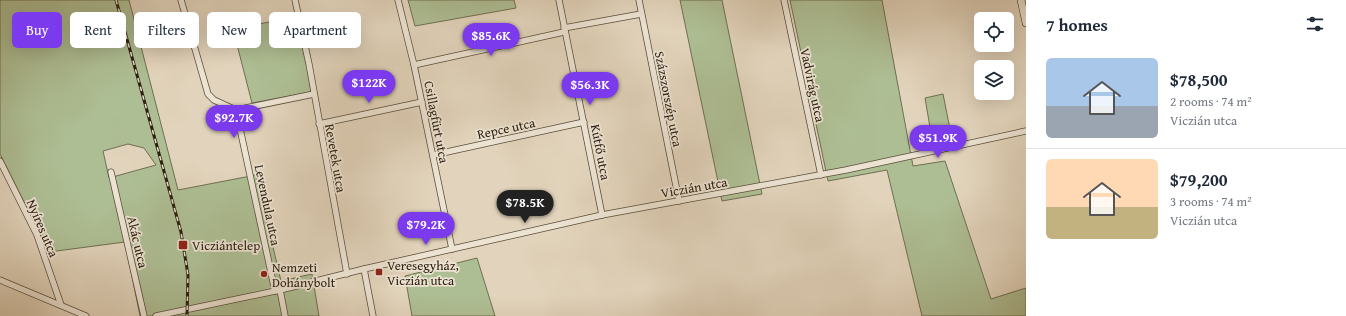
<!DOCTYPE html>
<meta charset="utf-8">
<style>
:root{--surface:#fff;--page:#f2f2f3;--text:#1f2937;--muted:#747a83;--line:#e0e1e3;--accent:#7c3aed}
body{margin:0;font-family:"Gentium Book Plus",serif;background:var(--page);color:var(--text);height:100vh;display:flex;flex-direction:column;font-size:15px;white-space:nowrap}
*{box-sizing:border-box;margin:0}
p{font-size:13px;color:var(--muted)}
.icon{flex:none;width:22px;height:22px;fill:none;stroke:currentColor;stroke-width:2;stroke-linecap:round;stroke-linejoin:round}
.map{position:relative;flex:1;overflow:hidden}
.drawer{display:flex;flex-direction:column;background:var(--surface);width:320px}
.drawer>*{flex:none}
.hud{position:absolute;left:12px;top:12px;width:380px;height:36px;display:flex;gap:8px}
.tools{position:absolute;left:974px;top:12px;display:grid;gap:8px}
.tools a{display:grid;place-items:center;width:40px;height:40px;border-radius:6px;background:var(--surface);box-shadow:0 4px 16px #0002;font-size:20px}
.price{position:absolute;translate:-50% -34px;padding:0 9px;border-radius:14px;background:var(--accent);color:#fff;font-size:13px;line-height:26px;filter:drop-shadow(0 1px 2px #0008)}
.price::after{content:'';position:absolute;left:50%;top:24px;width:12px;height:9px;margin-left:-6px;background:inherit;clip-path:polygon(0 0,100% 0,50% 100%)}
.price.on{background:#222;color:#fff}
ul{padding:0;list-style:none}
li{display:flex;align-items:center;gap:12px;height:100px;padding:0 20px}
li+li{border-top:1px solid var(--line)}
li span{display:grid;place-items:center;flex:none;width:112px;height:80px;border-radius:6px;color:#555}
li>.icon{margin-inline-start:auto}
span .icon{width:48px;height:48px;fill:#fffc;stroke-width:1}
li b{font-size:17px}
h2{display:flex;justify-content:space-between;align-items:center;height:48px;padding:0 20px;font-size:17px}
.chip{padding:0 14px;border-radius:6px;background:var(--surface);box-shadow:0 4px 16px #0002;font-size:14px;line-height:36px}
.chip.on{background:var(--accent);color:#fff}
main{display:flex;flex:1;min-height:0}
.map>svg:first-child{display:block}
.green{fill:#aebe94;stroke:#6e6f52;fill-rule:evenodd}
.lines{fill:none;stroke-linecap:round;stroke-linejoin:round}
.street-casing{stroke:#5b4d3a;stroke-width:7}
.secondary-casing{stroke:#2e200f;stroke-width:8}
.street{stroke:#ece3d3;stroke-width:5.5}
.secondary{stroke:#ece3d3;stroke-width:7}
.rail-casing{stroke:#2e200f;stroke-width:3}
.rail{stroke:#ece3d3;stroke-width:1.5;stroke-dasharray:4.5;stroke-linecap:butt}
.poi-dot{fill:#8f2418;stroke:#ece3d3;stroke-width:1.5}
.labels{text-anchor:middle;stroke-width:3.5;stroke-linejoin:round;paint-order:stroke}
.street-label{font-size:13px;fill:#2e200f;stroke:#ece3d3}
.poi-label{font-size:13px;fill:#2e200f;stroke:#ece3d3;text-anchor:start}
</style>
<main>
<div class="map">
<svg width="1026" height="316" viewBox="0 0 1026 316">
<rect width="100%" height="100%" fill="#e2d4bc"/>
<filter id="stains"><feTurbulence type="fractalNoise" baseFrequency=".005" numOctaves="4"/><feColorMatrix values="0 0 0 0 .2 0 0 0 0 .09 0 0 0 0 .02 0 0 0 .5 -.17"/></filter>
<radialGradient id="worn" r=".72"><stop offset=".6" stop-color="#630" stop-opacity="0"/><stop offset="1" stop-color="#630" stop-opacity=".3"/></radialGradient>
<g class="green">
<path d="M 0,0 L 129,0 L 178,190 L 256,175 L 281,281 L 312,274 L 319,316 L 140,316 L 125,242 L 49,252 L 0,154 ZM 128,144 L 144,148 L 156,165 L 109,178 L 103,151 Z"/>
<path d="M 408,0 L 514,0 L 516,8 L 415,26 Z"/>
<path d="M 680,0 L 722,0 L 762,194 L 722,201 Z"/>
<path d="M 790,0 L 882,0 L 913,166 L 945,161 L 991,299 L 1026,288 L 1026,316 L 922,316 L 887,170 L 828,181 Z"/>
<path d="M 295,17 L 307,63 L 311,92 L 252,103 L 233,29 Z"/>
<path d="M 943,94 L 950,129 L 931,133 L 925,98 Z"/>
<path d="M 477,258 L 495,316 L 412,316 L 405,276 Z"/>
</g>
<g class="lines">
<defs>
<g id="street">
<path d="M 181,0 L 208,94 L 214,100 L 236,110 L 275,291"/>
<path d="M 295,0 L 309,64 L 347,274"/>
<path d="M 398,0 L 414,65 L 452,249"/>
<path d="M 559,0 L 602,215"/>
<path d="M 639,0 L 679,201"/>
<path d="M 784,0 L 821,175"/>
<path d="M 564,28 L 641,14"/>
<path d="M 414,65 L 564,32"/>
<path d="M 236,110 L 314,94"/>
<path d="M 319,124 L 422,102"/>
<path d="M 433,155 L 584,122"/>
<path d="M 0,161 L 37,235 L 61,305"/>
<path d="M 111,172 L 144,316"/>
<path d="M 364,269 L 373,316"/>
<path d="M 0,280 L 86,316"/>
<path d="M 280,290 L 285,316"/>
<path d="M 156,316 L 280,290 L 364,269 L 602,215 L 846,170 L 1026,131"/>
</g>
<path id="secondary" d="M 1021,0 L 1026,23"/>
</defs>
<use href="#street" class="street-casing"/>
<use href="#secondary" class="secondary-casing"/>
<use href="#street" class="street"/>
<use href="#secondary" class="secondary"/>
<defs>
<path id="rail" d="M 116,0 L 181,232 L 188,275 L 187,316"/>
</defs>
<use href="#rail" class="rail-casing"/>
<use href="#rail" class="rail"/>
</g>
<g class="poi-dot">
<rect x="178" y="240" width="10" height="10" rx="2"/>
<rect x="375" y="268" width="8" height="8" rx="2"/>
<circle cx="264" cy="274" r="4"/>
</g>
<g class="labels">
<g class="street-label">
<text transform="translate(813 85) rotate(78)" y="5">Vadvirág utca</text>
<text transform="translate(669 99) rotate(79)" y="5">Százszorszép utca</text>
<text transform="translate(437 122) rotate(79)" y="5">Csillagfürt utca</text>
<text transform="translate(506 128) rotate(-12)" y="5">Repce utca</text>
<text transform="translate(601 152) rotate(79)" y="5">Kútfő utca</text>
<text transform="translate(336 158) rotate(80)" y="5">Revetek utca</text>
<text transform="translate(694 187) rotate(-10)" y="5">Viczián utca</text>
<text transform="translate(268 205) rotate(78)" y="5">Levendula utca</text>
<text transform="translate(43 228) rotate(67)" y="5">Nyíres utca</text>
<text transform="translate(138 242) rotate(77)" y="5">Akác utca</text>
</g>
<g class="poi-label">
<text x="192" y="250">Vicziántelep</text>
<text x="387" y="270">Veresegyház,<tspan x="387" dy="15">Viczián utca</tspan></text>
<text x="272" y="272">Nemzeti<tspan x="272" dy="15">Dohánybolt</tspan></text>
</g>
</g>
<rect width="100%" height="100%" filter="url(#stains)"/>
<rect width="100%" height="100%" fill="url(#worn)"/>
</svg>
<div class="tools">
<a><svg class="icon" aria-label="locate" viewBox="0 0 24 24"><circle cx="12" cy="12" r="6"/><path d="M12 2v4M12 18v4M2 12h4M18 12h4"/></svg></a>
<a><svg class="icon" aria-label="layers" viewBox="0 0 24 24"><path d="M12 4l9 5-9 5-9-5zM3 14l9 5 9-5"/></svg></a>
</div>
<b class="price" style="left:491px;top:57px">$85.6K</b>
<b class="price" style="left:369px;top:104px">$122K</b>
<b class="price" style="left:590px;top:106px">$56.3K</b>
<b class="price" style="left:234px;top:139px">$92.7K</b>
<b class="price" style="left:938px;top:159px">$51.9K</b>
<b class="price on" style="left:525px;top:224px">$78.5K</b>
<b class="price" style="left:426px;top:246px">$79.2K</b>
<div class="hud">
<a class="chip on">Buy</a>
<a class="chip">Rent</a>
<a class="chip">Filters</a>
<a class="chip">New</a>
<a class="chip">Apartment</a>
</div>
</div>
<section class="drawer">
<h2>7 homes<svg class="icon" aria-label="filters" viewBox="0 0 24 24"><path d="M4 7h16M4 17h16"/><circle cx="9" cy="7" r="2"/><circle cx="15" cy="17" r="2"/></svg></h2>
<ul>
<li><span style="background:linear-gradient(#a9c7e8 60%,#9aa5b1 0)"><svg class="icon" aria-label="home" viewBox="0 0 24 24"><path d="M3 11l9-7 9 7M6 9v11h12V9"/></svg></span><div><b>$78,500</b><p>2 rooms · 74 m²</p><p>Viczián utca</p></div></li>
<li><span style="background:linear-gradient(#ffd9b3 60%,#c2b280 0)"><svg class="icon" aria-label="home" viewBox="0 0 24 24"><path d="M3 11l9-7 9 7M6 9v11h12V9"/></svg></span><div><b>$79,200</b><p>3 rooms · 74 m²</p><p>Viczián utca</p></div></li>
</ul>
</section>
</main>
